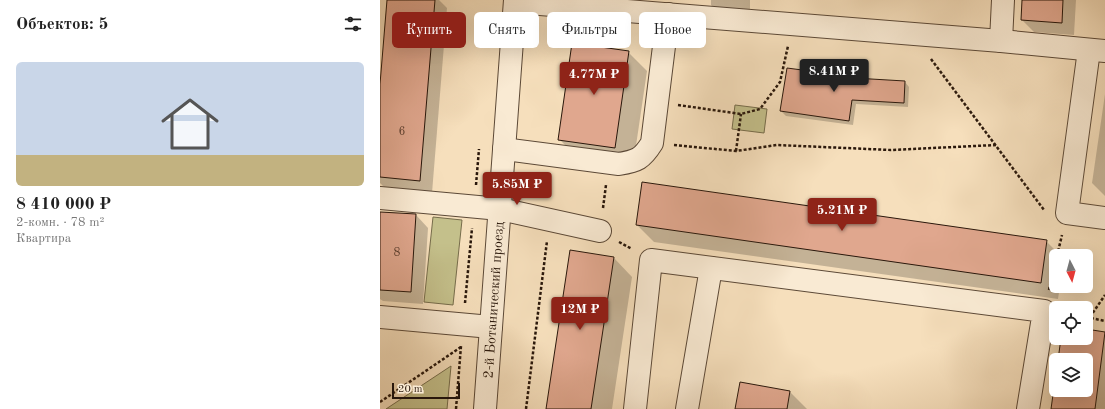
<!DOCTYPE html>
<html lang="ru">
<meta charset="utf-8">
<style>
:root{--surface:#fff;--page:#f6f6f6;--text:#222;--muted:#767676;--line:#e0e0e0;--accent:#8f2418}
body{margin:0;font-family:"Old Standard TT",serif;background:var(--page);color:var(--text);height:100vh;display:flex;flex-direction:column;font-size:15px;white-space:nowrap}
*{box-sizing:border-box;margin:0}
p{font-size:13px;color:var(--muted)}
.icon{flex:none;width:22px;height:22px;fill:none;stroke:currentColor;stroke-width:2;stroke-linecap:round;stroke-linejoin:round}
.map{position:relative;flex:1;overflow:hidden}
.side{display:flex;flex-direction:column;background:var(--surface);width:380px}
.side>*{flex:none}
.top-card{position:absolute;left:12px;top:12px;width:380px;height:36px;display:flex;gap:8px}
.needle{width:26px;rotate:174deg}
.controls{position:absolute;left:669px;top:249px;display:grid;gap:8px}
.controls a{display:grid;place-items:center;width:44px;height:44px;border-radius:6px;background:var(--surface);box-shadow:0 4px 16px #0002;font-size:20px}
.scale{position:absolute;left:12px;bottom:10px;width:68px;box-sizing:border-box;padding-left:4px;border:2px solid #29170b;border-top:0;font-size:11px;line-height:14px;white-space:nowrap;color:#29170b;-webkit-text-stroke:3px #f9ead3;paint-order:stroke}
.price{position:absolute;translate:-50% -34px;padding:0 9px;border-radius:4px;background:var(--accent);color:#fff;font-size:13px;line-height:26px;filter:drop-shadow(0 1px 2px #0008)}
.price::after{content:'';position:absolute;left:50%;top:24px;width:12px;height:9px;margin-left:-6px;background:inherit;clip-path:polygon(0 0,100% 0,50% 100%)}
.price.current{background:#222;color:#fff}
ul{padding:0;list-style:none}
li{display:grid;align-content:center;gap:8px;height:212px;padding:0 16px}
li+li{border-top:1px solid var(--line)}
li span{display:grid;place-items:center;height:124px;border-radius:6px;color:#555}
li>.icon{margin-inline-start:auto}
span .icon{width:72px;height:72px;fill:#fffc;stroke-width:1}
li b{font-size:17px}
h2{display:flex;justify-content:space-between;align-items:center;height:48px;padding:0 16px;font-size:17px}
.chip{padding:0 14px;border-radius:6px;background:var(--surface);box-shadow:0 4px 16px #0002;font-size:14px;line-height:36px}
.chip.current{background:var(--accent);color:#fff}
main{display:flex;flex:1;min-height:0}
.map>svg:first-child{display:block}
.green{fill:#c4c08b;stroke:#766c4b}
.shadow{fill:#0003}
.building{fill:#e0a78e;stroke:#29170b}
.lines{fill:none;stroke-linecap:round;stroke-linejoin:round}
.minor-casing{stroke:#5c4937;stroke-width:24}
.path{stroke:#29170b;stroke-width:2.5;stroke-dasharray:3 2;stroke-linecap:butt}
.minor{stroke:#f9ead3;stroke-width:22}
.labels{text-anchor:middle;stroke-width:3;stroke-linejoin:round;paint-order:stroke}
.number-label{font-size:12px;fill:#573b2c}
.street-label{font-size:14px;fill:#29170b;stroke:#f9ead3}
</style>
<main>
<section class="side">
<h2>Объектов: 5<svg class="icon" aria-label="filters" viewBox="0 0 24 24"><path d="M4 7h16M4 17h16"/><circle cx="9" cy="7" r="2"/><circle cx="15" cy="17" r="2"/></svg></h2>
<ul>
<li><span style="background:linear-gradient(#c9d6e8 75%,#c2b280 0)"><svg class="icon" aria-label="home" viewBox="0 0 24 24"><path d="M3 11l9-7 9 7M6 9v11h12V9"/></svg></span><div><b>8 410 000 ₽</b><p>2-комн. · 78 m²</p><p>Квартира</p></div></li>
</ul>
</section>
<div class="map">
<svg width="725" height="409" viewBox="0 0 725 409">
<rect width="100%" height="100%" fill="#f6dfbc"/>
<filter id="stains"><feTurbulence type="fractalNoise" baseFrequency=".005" numOctaves="4"/><feColorMatrix values="0 0 0 0 .2 0 0 0 0 .09 0 0 0 0 .02 0 0 0 .5 -.17"/></filter>
<radialGradient id="worn" r=".72"><stop offset=".6" stop-color="#630" stop-opacity="0"/><stop offset="1" stop-color="#630" stop-opacity=".3"/></radialGradient>
<g class="green">
<path d="M 355,105 L 387,109 L 384,133 L 352,129 Z"/>
<path d="M 53,217 L 82,220 L 73,305 L 44,302 Z"/>
<path d="M 71,366 L 67,409 L 6,409 Z"/>
</g>
<g class="shadow">
<path d="M 8,0 L 59,0 L 67,8 L 52,193 L 6,189 L 0,183 L 0,96 Z"/>
<path d="M 331,0 L 370,0 L 370,16 L 340,14 L 331,5 Z"/>
<path d="M 643,0 L 696,0 L 694,35 L 654,32 L 642,20 Z"/>
<path d="M 248,52 L 267,71 L 253,166 L 198,158 L 179,139 Z"/>
<path d="M 407,69 L 474,78 L 476,80 L 525,82 L 529,87 L 528,107 L 476,104 L 473,125 L 406,116 L 401,111 Z"/>
<path d="M 725,94 L 725,196 L 712,183 Z"/>
<path d="M 0,213 L 36,215 L 48,228 L 43,304 L 3,301 L 0,299 Z"/>
<path d="M 257,225 L 666,241 L 681,256 L 676,256 L 676,286 L 680,286 L 678,299 L 274,242 Z"/>
<path d="M 234,258 L 252,277 L 232,409 L 167,409 Z"/>
<path d="M 706,330 L 725,333 L 725,409 L 672,409 L 676,380 L 676,390 L 706,390 L 706,360 L 679,360 L 682,338 L 706,338 Z"/>
<path d="M 410,392 L 427,409 L 356,409 Z"/>
</g>
<g class="building">
<path d="M 7,0 L 55,0 L 40,181 L 0,177 L 0,84 Z"/>
<path d="M 642,0 L 683,0 L 682,23 L 641,20 Z"/>
<path d="M 192,43 L 249,51 L 235,148 L 178,140 Z"/>
<path d="M 407,68 L 475,77 L 474,78 L 525,81 L 524,103 L 472,100 L 469,121 L 400,111 Z"/>
<path d="M 262,182 L 667,240 L 661,283 L 256,225 Z"/>
<path d="M 0,212 L 36,214 L 31,292 L 0,290 Z"/>
<path d="M 190,250 L 234,257 L 211,409 L 166,409 Z"/>
<path d="M 706,329 L 725,332 L 715,409 L 671,409 L 676,373 L 676,390 L 706,390 L 706,360 L 678,360 L 681,338 L 706,338 Z"/>
<path d="M 360,382 L 410,391 L 407,409 L 355,409 Z"/>
</g>
<g class="lines">
<defs>
<g id="minor">
<path d="M 135,2 L 621,41 L 725,51"/>
<path d="M 621,41 L 623,0"/>
<path d="M 709,50 L 687,213 L 725,218"/>
<path d="M 124,149 L 239,164 C 257,161 262,159 272,143 L 288,14"/>
<path d="M 0,198 L 120,209 L 220,231"/>
<path d="M 0,317 L 111,327"/>
<path d="M 105,409 L 135,0"/>
<path d="M 255,409 L 271,260 L 664,311 L 648,409"/>
<path d="M 307,409 L 331,268"/>
</g>
</defs>
<use href="#minor" class="minor-casing"/>
<g class="path">
<path d="M 551,59 L 664,210"/>
<path d="M 298,105 L 361,114 L 380,109 L 400,82 L 408,46"/>
<path d="M 294,145 L 356,151 L 397,145 L 511,150 L 616,145"/>
<path d="M 356,151 L 361,114"/>
<path d="M 96,185 L 99,149"/>
<path d="M 223,208 L 226,185"/>
<path d="M 239,242 L 252,249"/>
<path d="M 677,256 L 682,235"/>
<path d="M 669,290 L 676,259"/>
<path d="M 85,303 L 92,228"/>
<path d="M 706,317 L 725,321"/>
<path d="M 710,317 L 725,295"/>
<path d="M 0,402 L 81,347"/>
<path d="M 76,409 L 81,346"/>
<path d="M 146,409 L 167,241"/>
</g>
<use href="#minor" class="minor"/>
</g>
<g class="labels">
<g class="number-label">
<text x="22" y="135">6</text>
<text x="17" y="256">8</text>
</g>
<g class="street-label">
<text transform="translate(113 300) rotate(-86)" y="5">2-й Ботанический проезд</text>
</g>
</g>
<rect width="100%" height="100%" filter="url(#stains)"/>
<rect width="100%" height="100%" fill="url(#worn)"/>
</svg>
<div class="controls">
<a><svg class="needle" viewBox="-14 -14 28 28"><path d="M0-13l5 13h-10z" fill="#e53935"/><path d="M0 13l5-13h-10z" fill="#767676"/></svg></a>
<a><svg class="icon" aria-label="locate" viewBox="0 0 24 24"><circle cx="12" cy="12" r="6"/><path d="M12 2v4M12 18v4M2 12h4M18 12h4"/></svg></a>
<a><svg class="icon" aria-label="layers" viewBox="0 0 24 24"><path d="M12 4l9 5-9 5-9-5zM3 14l9 5 9-5"/></svg></a>
</div>
<div class="scale">20 m</div>
<b class="price current" style="left:454px;top:93px">8.41M ₽</b>
<b class="price" style="left:214px;top:96px">4.77M ₽</b>
<b class="price" style="left:137px;top:206px">5.85M ₽</b>
<b class="price" style="left:462px;top:232px">5.21M ₽</b>
<b class="price" style="left:200px;top:331px">12M ₽</b>
<div class="top-card">
<a class="chip current">Купить</a>
<a class="chip">Снять</a>
<a class="chip">Фильтры</a>
<a class="chip">Новое</a>
</div>
</div>
</main>
